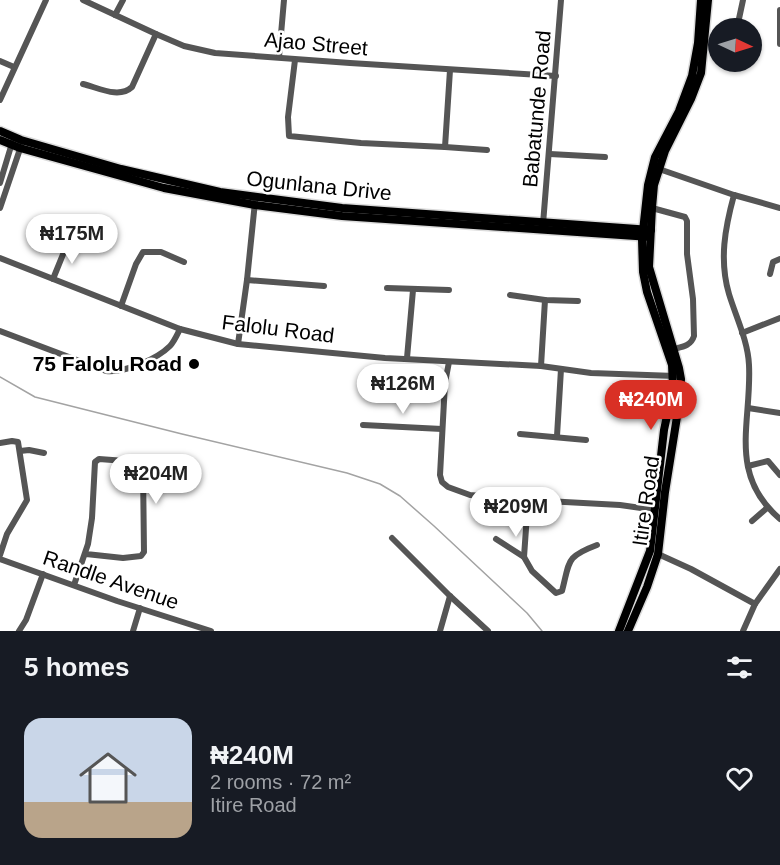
<!DOCTYPE html>
<meta charset="utf-8">
<style>
:root{--surface:#171b24;--page:#20242c;--text:#f1f3f6;--muted:#9ea1a6;--accent:#d93025}
body{margin:0;font-family:Helvetica,sans-serif;background:var(--page);color:var(--text);height:100vh;display:flex;flex-direction:column;font-size:22px;white-space:nowrap}
*{box-sizing:border-box;margin:0}
p{font-size:20px;color:var(--muted)}
.icon{flex:none;width:33px;height:33px;fill:none;stroke:currentColor;stroke-width:2;stroke-linecap:round;stroke-linejoin:round}
.map{position:relative;height:631px;overflow:hidden}
.details{display:flex;flex-direction:column;background:var(--surface);flex:1}
.details>*{flex:none}
.needle{width:39px;rotate:94deg}
.fabs{position:absolute;left:708px;top:18px;display:grid;gap:12px}
.fabs a{display:grid;place-items:center;width:54px;height:54px;border-radius:50%;background:var(--surface);box-shadow:0 2px 4px #0004;font-size:30px}
.price{position:absolute;translate:-50% -51px;padding:0 14px;border-radius:21px;background:#fff;color:#222;font-size:20px;line-height:39px;filter:drop-shadow(0 2px 3px #0008)}
.price::after{content:'';position:absolute;left:50%;top:36px;width:18px;height:14px;margin-left:-9px;background:inherit;clip-path:polygon(0 0,100% 0,50% 100%)}
.price.on{background:var(--accent);color:#fff}
ul{padding:0;list-style:none}
li{display:flex;align-items:center;gap:18px;height:150px;padding:0 24px}
li span{display:grid;place-items:center;flex:none;width:168px;height:120px;border-radius:18px;color:#555}
li>.icon{margin-inline-start:auto}
span .icon{width:72px;height:72px;fill:#fffc;stroke-width:1}
li b{font-size:26px}
h2{display:flex;justify-content:space-between;align-items:center;height:72px;padding:0 24px;font-size:26px}
.map>svg:first-child{display:block}
.lines{fill:none;stroke-linecap:round;stroke-linejoin:round}
.stream{stroke:#a3a3a3;stroke-width:1.5}
.major-casing{stroke:#dbdbdb;stroke-width:11}
.minor{stroke:#555;stroke-width:6}
.major{stroke:#000;stroke-width:8}
.poi-dot{fill:#000;stroke:#fff;stroke-width:2}
.labels{text-anchor:middle;stroke-width:5;stroke-linejoin:round;paint-order:stroke}
.street-label{font-size:21px;fill:#000;stroke:#fff}
.poi-label{font-size:21px;font-weight:bold;fill:#000;stroke:#fff;text-anchor:end}
</style>
<div class="map">
<svg width="780" height="631" viewBox="0 0 780 631">
<rect width="100%" height="100%" fill="#fff"/>
<g class="lines">
<path class="stream" d="M 0,377 L 35,397 L 182,434 L 347,473 L 380,484 L 400,496 L 434,526 L 527,613 L 542,631"/>
<defs>
<g id="major">
<path d="M 0,131 L 21,140 L 121,169 L 220,192 L 342,208 L 651,230"/>
<path d="M 0,140 L 20,148 L 164,188 L 255,205 L 342,216 L 650,237"/>
<path d="M 619,631 L 650,551 L 664,430 L 673,387 L 672,365 L 647,292 L 643,272 L 642,240 L 648,185 L 655,157 L 679,111 L 692,76 L 698,43 L 701,0"/>
<path d="M 628,631 L 647,587 L 658,554 L 665,492 L 680,398 L 681,379 L 679,368 L 649,267 L 652,208 L 654,185 L 665,151 L 691,99 L 701,73 L 708,0"/>
</g>
</defs>
<use href="#major" class="major-casing"/>
<g class="minor">
<path d="M 83,0 L 156,34 L 184,46 L 215,53 L 350,63 L 556,76"/>
<path d="M 780,10 L 780,44"/>
<path d="M 115,15 L 123,0"/>
<path d="M 737,28 L 743,0"/>
<path d="M 279,57 L 284,0"/>
<path d="M 295,60 L 288,117 L 289,136 L 361,143 L 445,147"/>
<path d="M 0,61 L 14,67"/>
<path d="M 450,70 L 445,147 L 487,150"/>
<path d="M 83,84 C 99,88 119,99 132,87 L 156,34"/>
<path d="M 0,100 L 46,0"/>
<path d="M 550,154 L 605,157"/>
<path d="M 659,169 L 734,195 L 780,208"/>
<path d="M 0,183 L 12,143"/>
<path d="M 734,195 C 725,228 719,260 729,294 C 736,317 748,341 749,365 C 752,422 727,474 780,519"/>
<path d="M 0,208 L 21,146"/>
<path d="M 652,208 L 685,217 L 687,221 L 687,254 L 693,299 L 694,336 C 691,346 682,347 674,349"/>
<path d="M 543,224 L 561,0"/>
<path d="M 0,258 L 180,329 L 238,344 L 385,358 L 541,366 L 591,373 L 675,376"/>
<path d="M 770,274 L 773,262 L 780,259"/>
<path d="M 53,279 L 68,242"/>
<path d="M 247,280 L 324,286"/>
<path d="M 387,288 L 449,290"/>
<path d="M 510,295 L 545,300 L 578,301"/>
<path d="M 121,306 L 136,264 L 143,252 L 161,252 L 184,262"/>
<path d="M 0,331 L 106,371 C 125,373 157,359 170,346 C 174,342 177,335 180,329"/>
<path d="M 742,333 L 780,318"/>
<path d="M 238,344 L 247,280 L 255,202"/>
<path d="M 407,358 L 413,290"/>
<path d="M 449,362 L 445,383 L 440,475 L 442,482 L 448,487 L 470,495 L 528,500 L 620,505 L 655,510"/>
<path d="M 541,366 L 545,300"/>
<path d="M 748,408 L 780,413"/>
<path d="M 363,425 L 442,429"/>
<path d="M 520,434 L 586,440"/>
<path d="M 557,436 L 561,369"/>
<path d="M 0,443 L 12,441 L 18,442 L 27,500 L 7,534 L 0,555"/>
<path d="M 20,451 L 29,450 L 44,453"/>
<path d="M 748,466 L 768,461 L 780,475"/>
<path d="M 528,500 L 524,557 L 532,571 L 556,593 L 562,591 C 570,561 565,557 597,545"/>
<path d="M 752,521 L 767,508"/>
<path d="M 392,538 L 450,596 L 488,631"/>
<path d="M 496,539 L 524,557"/>
<path d="M 658,554 L 691,569 L 755,604"/>
<path d="M 0,559 L 117,601 L 211,631"/>
<path d="M 74,585 L 88,544 L 92,518 L 95,462 L 99,459 L 139,462 L 143,468 L 144,552 L 141,556 L 123,558 L 86,554"/>
<path d="M 19,631 L 26,620 L 43,574"/>
<path d="M 133,631 L 140,608"/>
<path d="M 440,631 L 450,596"/>
<path d="M 743,631 L 755,604 L 780,569"/>
</g>
<use href="#major" class="major"/>
</g>
<circle class="poi-dot" cx="194" cy="364" r="6"/>
<g class="labels">
<g class="street-label">
<text transform="translate(316 44) rotate(5)" y="7">Ajao Street</text>
<text transform="translate(537 109) rotate(-85)" y="7">Babatunde Road</text>
<text transform="translate(319 186) rotate(6)" y="7">Ogunlana Drive</text>
<text transform="translate(278 329) rotate(7)" y="7">Falolu Road</text>
<text transform="translate(646 501) rotate(-82)" y="7">Itire Road</text>
<text transform="translate(111 580) rotate(19)" y="7">Randle Avenue</text>
</g>
<g class="poi-label">
<text x="182" y="371">75 Falolu Road</text>
</g>
</g>
</svg>
<div class="fabs">
<a><svg class="needle" viewBox="-14 -14 28 28"><path d="M0-13l5 13h-10z" fill="#e53935"/><path d="M0 13l5-13h-10z" fill="#9ea1a6"/></svg></a>
</div>
<b class="price" style="left:72px;top:265px">₦175M</b>
<b class="price" style="left:403px;top:415px">₦126M</b>
<b class="price on" style="left:651px;top:431px">₦240M</b>
<b class="price" style="left:156px;top:505px">₦204M</b>
<b class="price" style="left:516px;top:538px">₦209M</b>
</div>
<section class="details">
<h2>5 homes<svg class="icon" aria-label="filters" viewBox="0 0 24 24"><path d="M4 7h16M4 17h16"/><circle cx="9" cy="7" r="2"/><circle cx="15" cy="17" r="2"/></svg></h2>
<ul>
<li><span style="background:linear-gradient(#c9d6e8 70%,#b9a48a 0)"><svg class="icon" aria-label="home" viewBox="0 0 24 24"><path d="M3 11l9-7 9 7M6 9v11h12V9"/></svg></span><div><b>₦240M</b><p>2 rooms · 72 m²</p><p>Itire Road</p></div><svg class="icon" aria-label="heart" viewBox="0 0 24 24"><path d="M12 20l-8-8c-3-5 5-10 8-4 3-6 11-1 8 4z"/></svg></li>
</ul>
</section>
